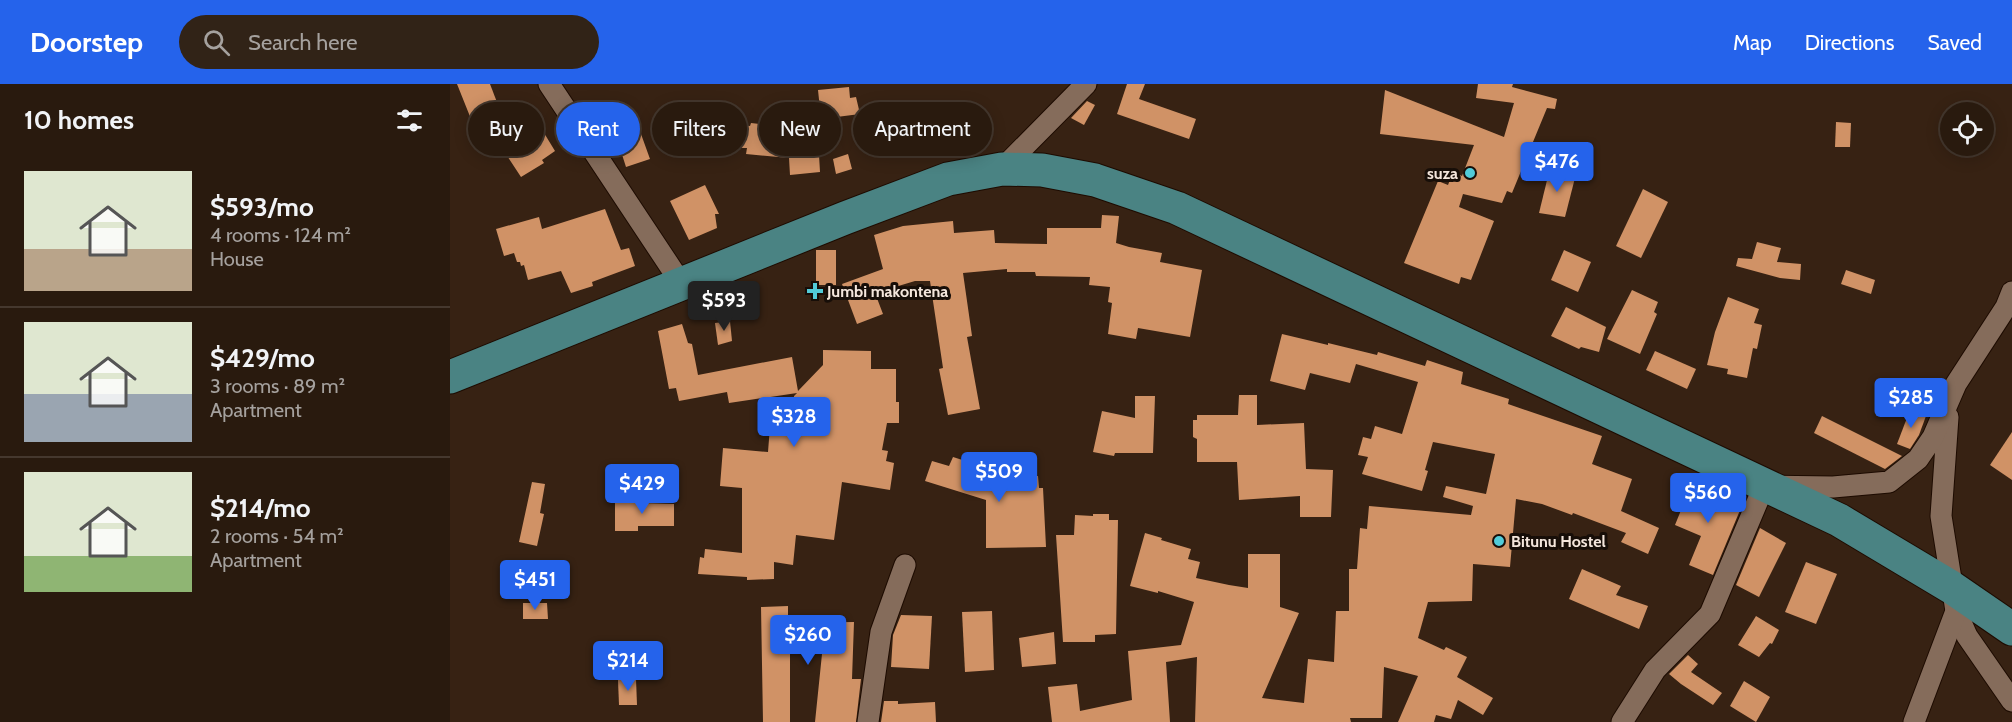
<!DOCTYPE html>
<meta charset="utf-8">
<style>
:root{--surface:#291a0e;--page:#312317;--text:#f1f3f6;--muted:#a5a19e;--line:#45382e;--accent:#2563eb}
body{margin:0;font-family:Cabin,sans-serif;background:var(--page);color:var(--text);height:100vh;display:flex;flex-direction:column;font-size:22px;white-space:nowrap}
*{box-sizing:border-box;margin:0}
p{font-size:20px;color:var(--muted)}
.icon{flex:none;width:33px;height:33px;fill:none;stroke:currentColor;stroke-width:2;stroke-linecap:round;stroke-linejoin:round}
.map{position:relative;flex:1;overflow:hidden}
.drawer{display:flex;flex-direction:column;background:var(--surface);width:450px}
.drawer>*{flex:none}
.banner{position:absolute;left:18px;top:18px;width:570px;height:54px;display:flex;gap:12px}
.buttons{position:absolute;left:1490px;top:18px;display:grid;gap:12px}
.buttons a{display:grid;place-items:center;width:54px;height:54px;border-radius:50%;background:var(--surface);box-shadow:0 3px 15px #0003,0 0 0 2px var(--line);font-size:30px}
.price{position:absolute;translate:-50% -51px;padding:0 14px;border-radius:6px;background:var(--accent);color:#fff;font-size:20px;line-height:39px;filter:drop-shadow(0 2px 3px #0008)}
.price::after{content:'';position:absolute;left:50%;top:36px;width:18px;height:14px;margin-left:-9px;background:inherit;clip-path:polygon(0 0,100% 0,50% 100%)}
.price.selected{background:#222;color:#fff}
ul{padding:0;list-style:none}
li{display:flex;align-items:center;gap:18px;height:150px;padding:0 24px}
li+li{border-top:2px solid var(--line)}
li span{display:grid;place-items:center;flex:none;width:168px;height:120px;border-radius:0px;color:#555}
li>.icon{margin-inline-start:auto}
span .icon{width:72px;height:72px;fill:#fffc;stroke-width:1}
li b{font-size:26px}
h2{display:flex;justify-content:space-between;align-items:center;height:72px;padding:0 24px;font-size:26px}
.pill{padding:0 21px;border-radius:27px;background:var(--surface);box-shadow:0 3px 15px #0003,0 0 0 2px var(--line);font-size:21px;line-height:54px}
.pill.selected{background:var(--accent);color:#fff}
header{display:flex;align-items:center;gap:36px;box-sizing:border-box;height:84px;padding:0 30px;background:var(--accent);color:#fff}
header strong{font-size:28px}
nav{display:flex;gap:33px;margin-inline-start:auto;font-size:21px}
.search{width:420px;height:54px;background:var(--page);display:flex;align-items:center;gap:15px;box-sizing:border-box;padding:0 21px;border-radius:33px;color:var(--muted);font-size:22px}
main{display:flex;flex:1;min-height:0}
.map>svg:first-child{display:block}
.building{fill:#d09266}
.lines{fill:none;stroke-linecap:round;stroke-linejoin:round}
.street-casing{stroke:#1d0b01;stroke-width:23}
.primary-casing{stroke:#1d0b01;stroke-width:35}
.street{stroke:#856c5b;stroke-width:21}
.primary{stroke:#4a8383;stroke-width:33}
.poi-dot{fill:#52cbd8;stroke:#170e08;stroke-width:2}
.labels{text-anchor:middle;stroke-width:6;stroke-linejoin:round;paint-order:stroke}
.poi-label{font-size:16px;font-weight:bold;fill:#f4e6dc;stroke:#170e08;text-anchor:start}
</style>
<header>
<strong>Doorstep</strong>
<div class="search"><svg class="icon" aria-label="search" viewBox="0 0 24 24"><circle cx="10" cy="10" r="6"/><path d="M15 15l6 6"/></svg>Search here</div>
<nav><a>Map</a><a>Directions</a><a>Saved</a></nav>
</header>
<main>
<section class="drawer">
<h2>10 homes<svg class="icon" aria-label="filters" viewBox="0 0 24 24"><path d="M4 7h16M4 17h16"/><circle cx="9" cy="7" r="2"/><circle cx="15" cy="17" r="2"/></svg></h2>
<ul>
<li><span style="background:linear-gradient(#dfe7d0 65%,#b9a48a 0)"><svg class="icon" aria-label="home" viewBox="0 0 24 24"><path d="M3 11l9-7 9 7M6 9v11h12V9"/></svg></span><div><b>$593/mo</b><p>4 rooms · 124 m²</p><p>House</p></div></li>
<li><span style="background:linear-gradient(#dfe7d0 60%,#9aa5b1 0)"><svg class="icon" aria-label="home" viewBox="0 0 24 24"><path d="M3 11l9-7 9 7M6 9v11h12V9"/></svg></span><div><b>$429/mo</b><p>3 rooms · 89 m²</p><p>Apartment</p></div></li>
<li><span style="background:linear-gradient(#dfe7d0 70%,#8fb573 0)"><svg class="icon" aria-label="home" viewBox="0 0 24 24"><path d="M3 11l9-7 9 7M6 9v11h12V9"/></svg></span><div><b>$214/mo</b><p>2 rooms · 54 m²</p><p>Apartment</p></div></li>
</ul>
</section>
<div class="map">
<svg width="1562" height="638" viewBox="0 0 1562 638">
<rect width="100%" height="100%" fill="#372213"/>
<g class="building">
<path d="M 7,0 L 40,0 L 53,34 L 25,45 Z"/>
<path d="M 677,0 L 695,0 L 689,15 L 746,35 L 739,55 L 667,30 Z"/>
<path d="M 1028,0 L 1063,0 L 1062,3 L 1107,15 L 1105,25 L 1097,24 L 1062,109 L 1057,107 L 1052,119 L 1013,110 L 1009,123 L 1044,137 L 1021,196 L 1011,193 L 1009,200 L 954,179 L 988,97 L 998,101 L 1003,88 L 1012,92 L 1024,61 L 930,50 L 935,6 L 1054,53 L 1064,19 L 1026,14 Z"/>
<path d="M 399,3 L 400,14 L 406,13 L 410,30 L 371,35 L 368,6 Z"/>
<path d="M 637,17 L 645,21 L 634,41 L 621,34 Z"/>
<path d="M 367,37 L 370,88 L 340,91 L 339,74 L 296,70 L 297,64 L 285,64 L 285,40 L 300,42 L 301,39 L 335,43 L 335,39 Z"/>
<path d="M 1386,38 L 1401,39 L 1400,63 L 1385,63 Z"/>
<path d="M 91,44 L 105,67 L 92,76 L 94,79 L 71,93 L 52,64 L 76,50 L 78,52 Z"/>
<path d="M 185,49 L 186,52 L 191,50 L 200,75 L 176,83 L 167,55 Z"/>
<path d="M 398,70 L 402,85 L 386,90 L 383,75 Z"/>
<path d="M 1100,84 L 1126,90 L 1115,133 L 1089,129 Z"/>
<path d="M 255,101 L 269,130 L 265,130 L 267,144 L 239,156 L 220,117 Z"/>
<path d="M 1193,105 L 1218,118 L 1191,174 L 1166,162 Z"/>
<path d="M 155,125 L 171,166 L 179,164 L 185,182 L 142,198 L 143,202 L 121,209 L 111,187 L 78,196 L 74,181 L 71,182 L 70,178 L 67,178 L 64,169 L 54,172 L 46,145 L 89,133 L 92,145 Z"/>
<path d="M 652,131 L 669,132 L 666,159 L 679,163 L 712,169 L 710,178 L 752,186 L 740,253 L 688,244 L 686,255 L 658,250 L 662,219 L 658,218 L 660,203 L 639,201 L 640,193 L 586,192 L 585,188 L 557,188 L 557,185 L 513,189 L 522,252 L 517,253 L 530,325 L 498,331 L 489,285 L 493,284 L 480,197 L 465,197 L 425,209 L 433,230 L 407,240 L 392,200 L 433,185 L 424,151 L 453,142 L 503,137 L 504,149 L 544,146 L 545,159 L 597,160 L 597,144 L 651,144 Z"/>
<path d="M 1307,158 L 1331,164 L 1327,178 L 1351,180 L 1350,196 L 1330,194 L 1286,182 L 1288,174 L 1302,175 Z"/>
<rect x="366" y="166" width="20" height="35"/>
<path d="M 1114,166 L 1141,178 L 1128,208 L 1101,196 Z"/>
<path d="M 1396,186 L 1425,196 L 1421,210 L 1391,200 Z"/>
<path d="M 1182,206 L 1208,218 L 1204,228 L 1207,230 L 1190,270 L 1157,255 Z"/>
<path d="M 1278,213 L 1309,225 L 1304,239 L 1312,241 L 1307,265 L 1303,264 L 1297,294 L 1277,290 L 1278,285 L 1257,281 L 1265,248 Z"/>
<path d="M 1116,223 L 1156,243 L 1149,268 L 1131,263 L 1129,265 L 1101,252 Z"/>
<path d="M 280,237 L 282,257 L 268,261 L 265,239 Z"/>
<path d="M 232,240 L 238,259 L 242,260 L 248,291 L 342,273 L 348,307 L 373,281 L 373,266 L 421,267 L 421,285 L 446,285 L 446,318 L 449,318 L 449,339 L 437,339 L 432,366 L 438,367 L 436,377 L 444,379 L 440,406 L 392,398 L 384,456 L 346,451 L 343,481 L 324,478 L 324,495 L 297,496 L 297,493 L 248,490 L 250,473 L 254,474 L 255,465 L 292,469 L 292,404 L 270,402 L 273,364 L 318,368 L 320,342 L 341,344 L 344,312 L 347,309 L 279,319 L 277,308 L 229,317 L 226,304 L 219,305 L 208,247 Z"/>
<path d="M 832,250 L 878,261 L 878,259 L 927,271 L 928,268 L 975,282 L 977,276 L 1013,288 L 1011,300 L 1059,315 L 1058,320 L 1152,352 L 1142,380 L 1182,395 L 1171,427 L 1209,444 L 1198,470 L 1171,458 L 1176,449 L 1123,429 L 1122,431 L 1092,420 L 1066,415 L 1060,483 L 1023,480 L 1022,517 L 978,518 L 968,554 L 994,566 L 996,563 L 1017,573 L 1007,593 L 1043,614 L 1033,631 L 1008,616 L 1001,635 L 986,631 L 984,638 L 948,638 L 968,592 L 934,583 L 932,634 L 900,634 L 901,638 L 745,638 L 747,573 L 716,578 L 720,638 L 602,638 L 598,603 L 627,600 L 630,627 L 682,616 L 678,567 L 731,561 L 744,518 L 708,507 L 708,509 L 680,502 L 695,449 L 712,454 L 711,456 L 741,465 L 738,475 L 750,478 L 746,494 L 779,501 L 798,504 L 798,470 L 830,470 L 830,523 L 849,529 L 812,614 L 854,619 L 858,575 L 884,578 L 886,527 L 899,527 L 899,485 L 907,485 L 910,444 L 917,445 L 919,422 L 1021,431 L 1023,422 L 993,413 L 996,402 L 1036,410 L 1045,370 L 983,358 L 975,386 L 978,387 L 972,407 L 912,390 L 918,373 L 908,371 L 913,353 L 921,355 L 925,342 L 952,350 L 968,298 L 906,280 L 900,299 L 860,289 L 855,306 L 820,297 Z"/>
<path d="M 1205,267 L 1246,285 L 1237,305 L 1196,286 Z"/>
<path d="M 789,311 L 807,311 L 807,341 L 854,339 L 856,385 L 883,386 L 881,433 L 850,433 L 850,412 L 789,416 L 787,378 L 747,378 L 747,355 L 743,353 L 743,336 L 747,336 L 747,331 L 788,331 Z"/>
<path d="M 685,312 L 705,312 L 703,369 L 665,369 L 664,372 L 643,368 L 652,327 L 685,334 Z"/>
<path d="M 1460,326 L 1476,332 L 1469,351 L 1460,365 L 1447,360 Z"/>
<path d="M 1372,332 L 1452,372 L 1435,385 L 1364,349 Z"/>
<path d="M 1562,348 L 1562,396 L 1540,381 Z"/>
<path d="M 503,373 L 525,380 L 523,384 L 536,388 L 534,395 L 588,392 L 589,404 L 593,404 L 596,463 L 536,464 L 536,416 L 475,397 L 482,377 L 499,382 Z"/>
<path d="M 82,398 L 95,400 L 90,429 L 94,430 L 87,462 L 69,458 Z"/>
<path d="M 1242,399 L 1293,419 L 1263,491 L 1239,481 L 1251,452 L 1225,441 Z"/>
<path d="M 165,416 L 189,416 L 189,419 L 224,420 L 224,442 L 188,442 L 188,447 L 165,447 Z"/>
<path d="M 643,430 L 659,430 L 659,436 L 668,436 L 666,550 L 645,551 L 645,558 L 613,558 L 606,451 L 624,451 L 625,431 L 643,432 Z"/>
<path d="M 1310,444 L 1336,459 L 1309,513 L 1286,501 Z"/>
<path d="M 1356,478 L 1387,490 L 1366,540 L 1335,528 Z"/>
<path d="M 1132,485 L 1171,502 L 1166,511 L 1198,522 L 1189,545 L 1119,515 Z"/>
<path d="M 73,519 L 97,519 L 98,535 L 73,535 Z"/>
<path d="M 338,522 L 338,539 L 404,538 L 402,595 L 411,595 L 406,638 L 365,638 L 372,570 L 340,570 L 340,638 L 313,638 L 311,523 Z"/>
<path d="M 542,527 L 544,586 L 515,588 L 512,528 Z"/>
<path d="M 451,531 L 482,532 L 479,585 L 441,583 L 443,551 Z"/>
<path d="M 1306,532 L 1329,546 L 1322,560 L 1320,559 L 1309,573 L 1288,561 Z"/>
<path d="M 604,548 L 606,580 L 572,583 L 569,554 Z"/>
<path d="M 1238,571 L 1248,580 L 1241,588 L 1272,609 L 1263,621 L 1231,600 L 1219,590 Z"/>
<path d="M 186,595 L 187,621 L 169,621 L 168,596 Z"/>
<path d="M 1294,597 L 1320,613 L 1306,638 L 1280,622 Z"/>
<path d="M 434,617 L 448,617 L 448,620 L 485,618 L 486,638 L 431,638 Z"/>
</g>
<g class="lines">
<defs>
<g id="street">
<path d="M 99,0 L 231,199"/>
<path d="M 552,85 L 636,0"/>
<path d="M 1498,333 L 1491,432 L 1506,527 L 1517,552 L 1562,617"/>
<path d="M 418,638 L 431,548 L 455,481"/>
<path d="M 1172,638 L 1205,586 L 1260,530 L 1314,402 L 1383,403 L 1439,398 L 1468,375 L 1483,353 L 1506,300 L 1556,223 L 1562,208"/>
<path d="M 1464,638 L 1506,527"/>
</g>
<path id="primary" d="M 0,293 L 395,134 L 498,95 L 552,85 L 592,86 L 645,96 L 727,124 L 1389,436 L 1501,503 L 1562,545"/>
</defs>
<use href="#street" class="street-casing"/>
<use href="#primary" class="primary-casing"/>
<use href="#street" class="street"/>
<use href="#primary" class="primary"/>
</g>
<g class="poi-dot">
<circle cx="1020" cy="89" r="6"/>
<path d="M362 198h6v6h6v6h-6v6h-6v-6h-6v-6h6z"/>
<circle cx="1049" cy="457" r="6"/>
</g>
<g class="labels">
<g class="poi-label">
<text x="1008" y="95" text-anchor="end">suza</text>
<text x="377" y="213">Jumbi makontena</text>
<text x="1061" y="463">Bitunu Hostel</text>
</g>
</g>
</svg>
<div class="buttons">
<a><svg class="icon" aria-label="locate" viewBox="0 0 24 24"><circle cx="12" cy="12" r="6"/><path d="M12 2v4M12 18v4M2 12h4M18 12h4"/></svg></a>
</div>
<b class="price" style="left:1107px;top:109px">$476</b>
<b class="price selected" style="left:274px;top:248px">$593</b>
<b class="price" style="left:1461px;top:345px">$285</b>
<b class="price" style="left:344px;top:364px">$328</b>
<b class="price" style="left:549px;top:419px">$509</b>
<b class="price" style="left:192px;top:431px">$429</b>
<b class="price" style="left:1258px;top:440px">$560</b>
<b class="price" style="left:85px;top:527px">$451</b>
<b class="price" style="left:358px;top:582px">$260</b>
<b class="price" style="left:178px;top:608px">$214</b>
<div class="banner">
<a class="pill">Buy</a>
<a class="pill selected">Rent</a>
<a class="pill">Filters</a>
<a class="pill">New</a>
<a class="pill">Apartment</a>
</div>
</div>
</main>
